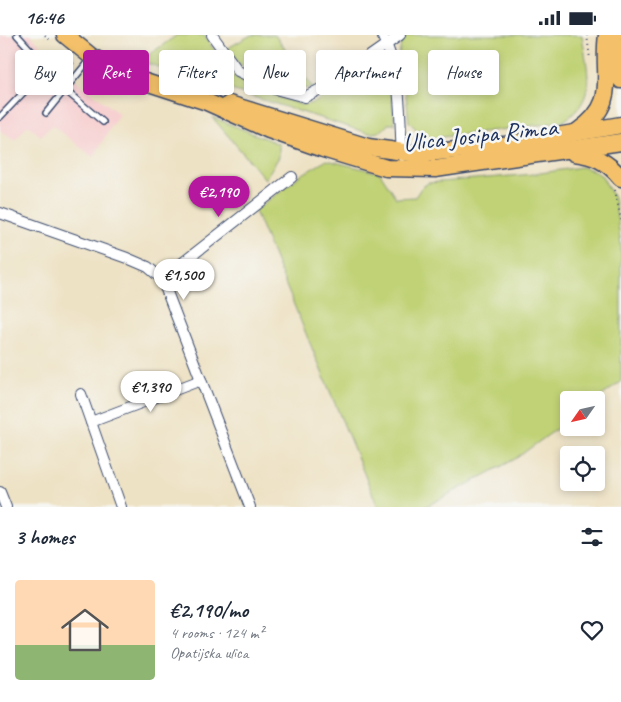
<!DOCTYPE html>
<meta charset="utf-8">
<style>
:root{--surface:#fff;--page:#f2f2f3;--text:#1f2937;--muted:#747a83;--line:#e0e1e3;--accent:#b5179e}
body{margin:0;font-family:Caveat,sans-serif;background:var(--page);color:var(--text);height:100vh;display:flex;flex-direction:column;font-size:19px;white-space:nowrap}
*{box-sizing:border-box;margin:0}
p{font-size:16px;color:var(--muted)}
.icon{flex:none;width:28px;height:28px;fill:none;stroke:currentColor;stroke-width:2;stroke-linecap:round;stroke-linejoin:round}
.map{position:relative;height:472px;overflow:hidden}
.side{display:flex;flex-direction:column;background:var(--surface);flex:1}
.side>*{flex:none}
.top-card{position:absolute;left:15px;top:15px;width:591px;height:45px;display:flex;gap:10px}
.needle{width:32px;rotate:236deg}
.buttons{position:absolute;left:560px;top:356px;display:grid;gap:10px}
.buttons a{display:grid;place-items:center;width:45px;height:45px;border-radius:5px;background:var(--surface);box-shadow:0 2px 8px #0003;font-size:25px}
.price{position:absolute;translate:-50% -42px;padding:0 11px;border-radius:18px;background:#fff;color:#222;font-size:16px;line-height:32px;filter:drop-shadow(0 1px 2px #0008)}
.price::after{content:'';position:absolute;left:50%;top:30px;width:15px;height:11px;margin-left:-8px;background:inherit;clip-path:polygon(0 0,100% 0,50% 100%)}
.price.selected{background:var(--accent);color:#fff}
ul{padding:0;list-style:none}
li{display:flex;align-items:center;gap:15px;height:125px;padding:0 15px}
li+li{border-top:1px solid var(--line)}
li span{display:grid;place-items:center;flex:none;width:140px;height:100px;border-radius:5px;color:#555}
li>.icon{margin-inline-start:auto}
span .icon{width:60px;height:60px;fill:#fffc;stroke-width:1}
li b{font-size:21px}
h2{display:flex;justify-content:space-between;align-items:center;height:60px;padding:0 15px;font-size:21px}
.chip{padding:0 18px;border-radius:5px;background:var(--surface);box-shadow:0 2px 8px #0003;font-size:18px;line-height:45px}
.chip.selected{background:var(--accent);color:#fff}
.status{display:flex;justify-content:space-between;align-items:center;height:35px;padding:0 25px;background:var(--surface);direction:ltr}
.status svg{height:14px;fill:currentColor}
.map>svg:first-child{display:block}
.built{fill:#f7cfd0}
.green{fill:#c0d275;stroke:#6e806a}
.lines{fill:none;stroke-linecap:round;stroke-linejoin:round}
.service-casing{stroke:#3b4a6d;stroke-width:8}
.minor-casing{stroke:#3b4a6d;stroke-width:12}
.primary-casing{stroke:#3b4a6d;stroke-width:19}
.path{stroke:#3b4a6d;stroke-width:2;stroke-dasharray:1 4;stroke-linecap:butt}
.service{stroke:#fff;stroke-width:5}
.minor{stroke:#fff;stroke-width:10}
.primary{stroke:#f4c16a;stroke-width:16}
.labels{text-anchor:middle;stroke-width:5;stroke-linejoin:round;paint-order:stroke}
.street-label{font-size:25px;fill:#1b2f5e;stroke:#f6f6f2}
</style>
<div class="status"><b>16:46</b><svg viewBox="0 0 49 12"><path d="M0 12V9h3v3zM5 12V6h3v6zM10 12V3h3v9zM15 12V0h3v12zM26 1h20v11H26zM47 4h2v5h-2z"/></svg></div>
<div class="map">
<svg width="621" height="472" viewBox="0 0 621 472">
<rect width="100%" height="100%" fill="#f6f6f2"/>
<filter id="ink" filterUnits="userSpaceOnUse"><feTurbulence type="fractalNoise" baseFrequency=".02" numOctaves="2"/><feDisplacementMap in="SourceGraphic" scale="10" xChannelSelector="R" yChannelSelector="G"/><feConvolveMatrix kernelMatrix="1 2 1 2 8 2 1 2 1" color-interpolation-filters="sRGB"/></filter>
<filter id="wash" filterUnits="userSpaceOnUse"><feTurbulence type="fractalNoise" baseFrequency=".0096" numOctaves="4" result="noise"/><feDisplacementMap in="SourceGraphic" scale="20" xChannelSelector="R" yChannelSelector="G"/><feGaussianBlur stdDeviation="1.12" result="paint"/><feColorMatrix in="noise" values="0 0 0 0 0 0 0 0 0 0 0 0 0 0 0 0 0 1.4 0 .05"/><feComposite in="paint" operator="in"/></filter>
<g filter="url(#wash)">
<rect width="100%" height="100%" fill="#eee2c5"/>
<path class="built" d="M 0,0 L 31,0 L 66,37 L 119,79 L 93,122 L 52,90 L 41,101 L 28,90 L 15,105 L 0,95 Z"/>
<g class="green">
<path d="M 177,0 L 204,0 L 229,37 L 237,44 L 301,70 L 309,69 L 316,67 L 366,28 L 378,23 L 388,30 L 395,89 L 388,89 C 382,97 378,98 368,98 L 140,26 Z"/>
<path d="M 251,0 L 275,0 L 313,53 C 283,56 244,40 226,14 Z"/>
<path d="M 410,0 L 582,0 C 587,36 599,64 562,87 L 426,104 L 409,87 L 404,42 L 398,25 L 402,4 Z"/>
<path d="M 212,82 L 279,109 L 279,122 L 265,144 Z"/>
<path d="M 327,125 L 380,138 L 396,163 L 415,162 L 421,153 L 428,148 L 534,139 L 581,132 L 592,135 L 602,141 L 614,163 L 621,209 L 621,347 L 596,365 L 569,365 L 569,385 L 515,424 L 425,472 L 378,472 L 255,176 L 301,140 Z"/>
</g>
</g>
<g filter="url(#ink)">
<g class="lines">
<defs>
<g id="service">
<path d="M 17,0 L 47,33 L 68,51"/>
<path d="M 65,55 L 103,87"/>
<path d="M 46,78 L 90,24"/>
<path d="M 0,82 L 47,33"/>
</g>
<g id="minor">
<path d="M 212,0 L 238,36 L 275,54 L 305,62 L 330,49 L 400,0"/>
<path d="M 382,0 C 403,42 399,76 402,121"/>
<path d="M 0,178 L 127,223 L 148,232 L 162,244 L 250,472"/>
<path d="M 162,244 L 292,142"/>
<path d="M 81,359 L 121,472"/>
<path d="M 91,387 L 201,345"/>
<path d="M 0,457 L 6,472"/>
</g>
<g id="primary">
<path d="M 65,0 L 92,22 L 130,42 L 207,67 L 269,95 L 323,114 L 386,133 L 435,134 L 621,107"/>
<path d="M 614,0 L 621,45"/>
<path d="M 229,69 L 368,112 L 418,119 L 504,110 L 621,90"/>
<path d="M 578,96 C 620,67 601,41 607,0"/>
<path d="M 574,118 C 594,120 608,127 621,143"/>
</g>
</defs>
<use href="#service" class="service-casing"/>
<use href="#minor" class="minor-casing"/>
<use href="#primary" class="primary-casing"/>
<g class="path">
<path d="M 45,0 L 52,7"/>
<path d="M 587,0 L 590,24"/>
<path d="M 62,18 L 74,29"/>
<path d="M 615,155 L 621,185"/>
</g>
<use href="#service" class="service"/>
<use href="#minor" class="minor"/>
<use href="#primary" class="primary"/>
</g>
</g>
<g class="labels">
<g class="street-label">
<text transform="translate(480 99) rotate(-6)" y="9">Ulica Josipa Rimca</text>
</g>
</g>
</svg>
<div class="buttons">
<a><svg class="needle" viewBox="-14 -14 28 28"><path d="M0-13l5 13h-10z" fill="#e53935"/><path d="M0 13l5-13h-10z" fill="#747a83"/></svg></a>
<a><svg class="icon" aria-label="locate" viewBox="0 0 24 24"><circle cx="12" cy="12" r="6"/><path d="M12 2v4M12 18v4M2 12h4M18 12h4"/></svg></a>
</div>
<b class="price selected" style="left:219px;top:183px">€2,190</b>
<b class="price" style="left:184px;top:266px">€1,500</b>
<b class="price" style="left:151px;top:378px">€1,390</b>
<div class="top-card">
<a class="chip">Buy</a>
<a class="chip selected">Rent</a>
<a class="chip">Filters</a>
<a class="chip">New</a>
<a class="chip">Apartment</a>
<a class="chip">House</a>
</div>
</div>
<section class="side">
<h2>3 homes<svg class="icon" aria-label="filters" viewBox="0 0 24 24"><path d="M4 7h16M4 17h16"/><circle cx="9" cy="7" r="2"/><circle cx="15" cy="17" r="2"/></svg></h2>
<ul>
<li><span style="background:linear-gradient(#ffd9b3 65%,#8fb573 0)"><svg class="icon" aria-label="home" viewBox="0 0 24 24"><path d="M3 11l9-7 9 7M6 9v11h12V9"/></svg></span><div><b>€2,190/mo</b><p>4 rooms · 124 m²</p><p>Opatijska ulica</p></div><svg class="icon" aria-label="heart" viewBox="0 0 24 24"><path d="M12 20l-8-8c-3-5 5-10 8-4 3-6 11-1 8 4z"/></svg></li>
</ul>
</section>
